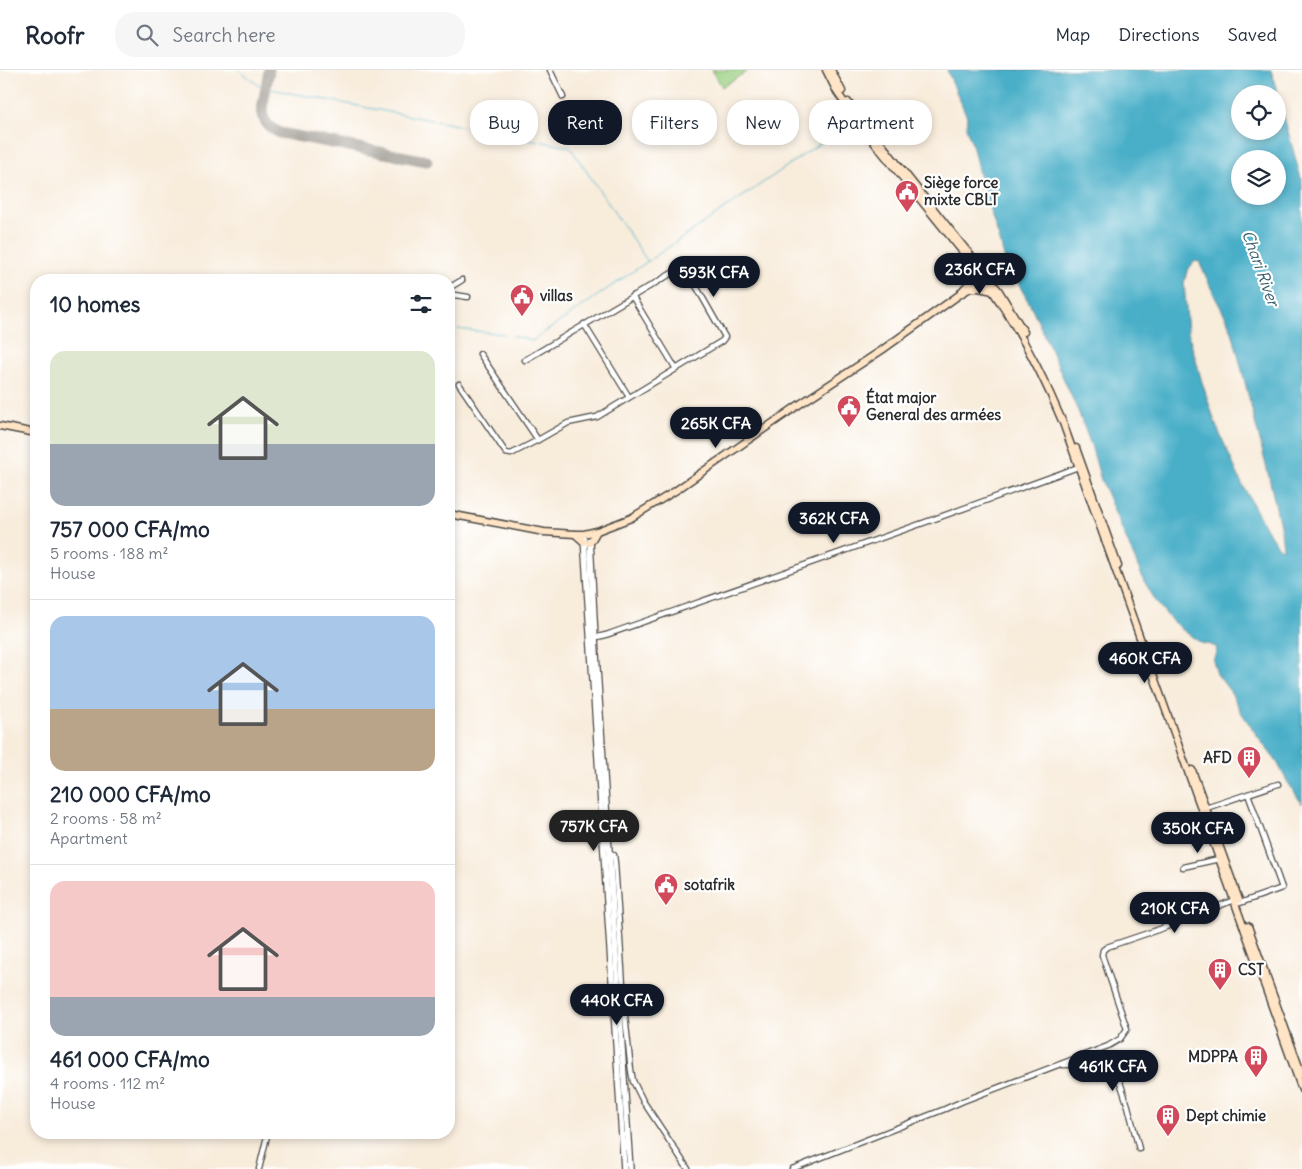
<!DOCTYPE html>
<meta charset="utf-8">
<style>
:root{--surface:#fff;--page:#f6f6f7;--text:#1f2937;--muted:#747a83;--line:#e0e1e3;--accent:#111827}
body{margin:0;font-family:Delius,sans-serif;background:var(--page);color:var(--text);height:100vh;display:flex;flex-direction:column;font-size:19px;white-space:nowrap}
*{box-sizing:border-box;margin:0}
p{font-size:16px;color:var(--muted)}
.icon{flex:none;width:28px;height:28px;fill:none;stroke:currentColor;stroke-width:2;stroke-linecap:round;stroke-linejoin:round}
.map{position:relative;flex:1;overflow:hidden}
.side{position:absolute;left:30px;top:204px;width:425px;height:865px;display:flex;flex-direction:column;background:var(--surface);border-radius:20px;box-shadow:0 2px 8px #0003}
.side>*{flex:none}
.guide{position:absolute;left:470px;top:30px;width:475px;height:45px;display:flex;gap:10px}
.buttons{position:absolute;left:1231px;top:15px;display:grid;gap:10px}
.buttons a{display:grid;place-items:center;width:55px;height:55px;border-radius:50%;background:var(--surface);box-shadow:0 2px 8px #0003;font-size:25px}
.price{position:absolute;translate:-50% -42px;padding:0 11px;border-radius:18px;background:var(--accent);color:#fff;font-size:16px;line-height:32px;filter:drop-shadow(0 1px 2px #0008)}
.price::after{content:'';position:absolute;left:50%;top:30px;width:15px;height:11px;margin-left:-8px;background:inherit;clip-path:polygon(0 0,100% 0,50% 100%)}
.price.selected{background:#222;color:#fff}
ul{padding:0;list-style:none}
li{display:grid;align-content:center;gap:10px;height:265px;padding:0 20px}
li+li{border-top:1px solid var(--line)}
li span{display:grid;place-items:center;height:155px;border-radius:15px;color:#555}
li>.icon{margin-inline-start:auto}
span .icon{width:90px;height:90px;fill:#fffc;stroke-width:1}
li b{font-size:21px}
h2{display:flex;justify-content:space-between;align-items:center;height:60px;padding:0 20px;font-size:21px}
.pill{padding:0 18px;border-radius:20px;background:var(--surface);box-shadow:0 2px 8px #0003;font-size:18px;line-height:45px}
.pill.selected{background:var(--accent);color:#fff}
header{display:flex;align-items:center;gap:30px;box-sizing:border-box;height:70px;padding:0 25px;background:var(--surface);border-bottom:1px solid var(--line)}
header strong{font-size:24px}
nav{display:flex;gap:28px;margin-inline-start:auto;font-size:18px}
.search{width:350px;height:45px;background:var(--page);display:flex;align-items:center;gap:12px;box-sizing:border-box;padding:0 18px;border-radius:20px;color:var(--muted);font-size:19px}
.map>svg:first-child{display:block}
.green{fill:#99cf80;stroke:#627d56}
.water{fill:#49afc8;stroke:#3a6d7a;fill-rule:evenodd}
.lines{fill:none;stroke-linecap:round;stroke-linejoin:round}
.stream{stroke:#49afc8;stroke-width:1}
.taxiway{stroke:#928c83;stroke-width:11}
.minor-casing{stroke:#4a4845;stroke-width:7}
.tertiary-casing{stroke:#4a4845;stroke-width:8}
.secondary-casing{stroke:#4a4845;stroke-width:9}
.minor{stroke:#fff;stroke-width:4.5}
.tertiary{stroke:#fff;stroke-width:5.5}
.secondary{stroke:#ffe4c6;stroke-width:6}
.labels{text-anchor:middle;stroke-width:4.5;stroke-linejoin:round;paint-order:stroke}
.poi-label{font-size:15px;font-weight:bold;fill:#2b2b2b;stroke:#fff;text-anchor:start}
.water-label{font-size:16px;font-style:italic;fill:#37606a;stroke:#fff}
</style>
<header>
<strong>Roofr</strong>
<div class="search"><svg class="icon" aria-label="search" viewBox="0 0 24 24"><circle cx="10" cy="10" r="6"/><path d="M15 15l6 6"/></svg>Search here</div>
<nav><a>Map</a><a>Directions</a><a>Saved</a></nav>
</header>
<div class="map">
<svg width="1302" height="1099" viewBox="0 0 1302 1099">
<rect width="100%" height="100%" fill="#fff"/>
<filter id="ink" filterUnits="userSpaceOnUse"><feTurbulence type="fractalNoise" baseFrequency=".02" numOctaves="2"/><feDisplacementMap in="SourceGraphic" scale="10" xChannelSelector="R" yChannelSelector="G"/><feConvolveMatrix kernelMatrix="1 2 1 2 8 2 1 2 1" color-interpolation-filters="sRGB"/></filter>
<filter id="wash" filterUnits="userSpaceOnUse"><feTurbulence type="fractalNoise" baseFrequency=".0096" numOctaves="4" result="noise"/><feDisplacementMap in="SourceGraphic" scale="20" xChannelSelector="R" yChannelSelector="G"/><feGaussianBlur stdDeviation="1.12" result="paint"/><feColorMatrix in="noise" values="0 0 0 0 0 0 0 0 0 0 0 0 0 0 0 0 0 1.4 0 .05"/><feComposite in="paint" operator="in"/></filter>
<g filter="url(#wash)">
<rect width="100%" height="100%" fill="#f8ecdb"/>
<path class="green" d="M 712,0 L 749,0 L 722,17 Z"/>
<path class="water" d="M 947,0 L 1271,0 L 1302,112 L 1302,734 L 1287,711 L 1277,692 L 1258,667 L 1241,642 L 1232,624 L 1217,604 L 1213,591 L 1217,580 L 1216,577 L 1211,575 L 1201,573 L 1184,561 L 1171,550 L 1157,533 L 1144,511 L 1101,410 L 1091,375 L 1078,341 L 1032,238 L 1005,190 L 998,165 L 981,112 L 972,74 L 966,58 L 967,47 ZM 1240,24 L 1278,24 L 1278,61 L 1240,61 ZM 1240,89 L 1278,89 L 1278,126 L 1240,126 ZM 1197,191 L 1200,193 L 1215,227 L 1227,249 L 1233,265 L 1269,407 L 1281,460 L 1283,478 L 1282,479 L 1278,476 L 1266,459 L 1242,414 L 1216,355 L 1202,312 L 1188,262 L 1184,213 L 1187,201 L 1194,192 Z"/>
<g class="lines">
<g class="stream">
<path d="M 239,0 L 257,14 L 265,18 L 570,77 L 648,192"/>
<path d="M 458,259 L 504,264"/>
<path d="M 513,266 L 532,271 C 638,197 745,126 851,52"/>
</g>
<path class="taxiway" d="M 269,0 L 262,39 C 262,51 269,58 280,63 L 427,91"/>
</g>
</g>
<g filter="url(#ink)">
<g class="lines">
<defs>
<g id="minor">
<path d="M 550,0 L 563,27"/>
<path d="M 449,218 L 462,210"/>
<path d="M 632,226 L 676,299"/>
<path d="M 449,227 L 455,225 L 468,227"/>
<path d="M 584,254 L 629,327"/>
<path d="M 480,284 L 538,370"/>
<path d="M 459,314 L 506,383 L 511,384 L 538,370 L 568,353 L 597,347 L 722,271 L 725,267 L 692,209 L 684,199 L 679,199 L 525,290"/>
<path d="M 593,568 L 606,565 C 765,509 923,454 1081,396"/>
<path d="M 1203,739 L 1278,714"/>
<path d="M 609,782 L 614,785 L 615,793 L 625,946 L 631,1000 L 633,1011 L 643,1031 L 688,1099"/>
<path d="M 1183,797 L 1219,789"/>
<path d="M 1240,833 L 1282,818 L 1248,724"/>
<path d="M 1063,995 C 1073,995 1096,993 1105,998 C 1111,1002 1113,1009 1120,1012 L 1128,1036 L 1139,1079"/>
<path d="M 259,1099 L 268,1062"/>
<path d="M 792,1099 L 945,1039 L 963,1031 L 1108,976 L 1120,969 L 1127,959 L 1102,885 L 1103,880 L 1107,877 L 1166,857 L 1234,830"/>
</g>
<g id="tertiary">
<path d="M 584,468 L 624,1099"/>
<path d="M 590,470 L 595,568 L 630,1099"/>
</g>
<g id="secondary">
<path d="M 826,0 L 837,22 L 860,55 L 979,202 C 1014,249 1040,298 1063,353 L 1302,1020"/>
<path d="M 831,0 L 842,21"/>
<path d="M 848,32 L 999,221 L 1024,262"/>
<path d="M 972,218 L 979,218 L 993,221"/>
<path d="M 961,222 L 981,200"/>
<path d="M 0,356 L 36,363"/>
<path d="M 1076,378 L 1118,496"/>
<path d="M 449,444 L 544,462 L 575,464 L 584,464 L 597,461 L 631,448 L 675,421 L 800,334 L 882,280 L 959,225 L 987,208"/>
<path d="M 575,464 L 584,472"/>
<path d="M 590,473 L 597,461"/>
<path d="M 1192,700 L 1239,830"/>
<path d="M 1248,856 L 1302,1005"/>
</g>
</defs>
<use href="#minor" class="minor-casing"/>
<use href="#tertiary" class="tertiary-casing"/>
<use href="#secondary" class="secondary-casing"/>
<use href="#minor" class="minor"/>
<use href="#tertiary" class="tertiary"/>
<use href="#secondary" class="secondary"/>
</g>
</g>
<defs>
<symbol id="civic-pin" viewBox="-11 -11 22 30"><path d="M0 17L-7.5 6A9.5 9.5 0 1 1 7.5 6Z" fill="#d1495b" stroke="#fff"/><path d="M-.6-6.5H3V-4.5H.6V-3L4-1V1h2V6H-6V1h2V-1L-.6-3ZM-1.2 2.5V6h2.4V2.5Z" fill="#fff"/></symbol>
<symbol id="building-pin" viewBox="-11 -11 22 30"><path d="M0 17L-7.5 6A9.5 9.5 0 1 1 7.5 6Z" fill="#d1495b" stroke="#fff"/><path d="M-4-6H4V6H1V3H-1V6H-4ZM-2.5-4.3h1.7v1.8h-1.7ZM.8-4.3h1.7v1.8H.8ZM-2.5-1h1.7V.8h-1.7ZM.8-1h1.7V.8H.8Z" fill="#fff"/></symbol>
</defs>
<g fill-rule="evenodd">
<use href="#civic-pin" x="893" y="108" width="28" height="38"/>
<use href="#civic-pin" x="508" y="212" width="28" height="38"/>
<use href="#civic-pin" x="835" y="323" width="28" height="38"/>
<use href="#building-pin" x="1235" y="674" width="28" height="38"/>
<use href="#civic-pin" x="652" y="801" width="28" height="38"/>
<use href="#building-pin" x="1206" y="886" width="28" height="38"/>
<use href="#building-pin" x="1242" y="973" width="28" height="38"/>
<use href="#building-pin" x="1154" y="1032" width="28" height="38"/>
</g>
<g class="labels">
<g class="poi-label">
<text x="924" y="118">Siège force<tspan x="924" dy="17">mixte CBLT</tspan></text>
<text x="540" y="231">villas</text>
<text x="866" y="333">État major<tspan x="866" dy="17">General des armées</tspan></text>
<text x="1232" y="693" text-anchor="end">AFD</text>
<text x="684" y="820">sotafrik</text>
<text x="1238" y="905">CST</text>
<text x="1238" y="992" text-anchor="end">MDPPA</text>
<text x="1186" y="1051">Dept chimie</text>
</g>
<g class="water-label">
<text transform="translate(1261 198) rotate(70)" y="6">Chari River</text>
</g>
</g>
</svg>
<div class="buttons">
<a><svg class="icon" aria-label="locate" viewBox="0 0 24 24"><circle cx="12" cy="12" r="6"/><path d="M12 2v4M12 18v4M2 12h4M18 12h4"/></svg></a>
<a><svg class="icon" aria-label="layers" viewBox="0 0 24 24"><path d="M12 4l9 5-9 5-9-5zM3 14l9 5 9-5"/></svg></a>
</div>
<b class="price" style="left:980px;top:225px">236K CFA</b>
<b class="price" style="left:714px;top:228px">593K CFA</b>
<b class="price" style="left:716px;top:379px">265K CFA</b>
<b class="price" style="left:834px;top:474px">362K CFA</b>
<b class="price" style="left:1145px;top:614px">460K CFA</b>
<b class="price selected" style="left:594px;top:782px">757K CFA</b>
<b class="price" style="left:1198px;top:784px">350K CFA</b>
<b class="price" style="left:1175px;top:864px">210K CFA</b>
<b class="price" style="left:617px;top:956px">440K CFA</b>
<b class="price" style="left:1113px;top:1022px">461K CFA</b>
<div class="guide">
<a class="pill">Buy</a>
<a class="pill selected">Rent</a>
<a class="pill">Filters</a>
<a class="pill">New</a>
<a class="pill">Apartment</a>
</div>
<section class="side">
<h2>10 homes<svg class="icon" aria-label="filters" viewBox="0 0 24 24"><path d="M4 7h16M4 17h16"/><circle cx="9" cy="7" r="2"/><circle cx="15" cy="17" r="2"/></svg></h2>
<ul>
<li><span style="background:linear-gradient(#dfe7d0 60%,#9aa5b1 0)"><svg class="icon" aria-label="home" viewBox="0 0 24 24"><path d="M3 11l9-7 9 7M6 9v11h12V9"/></svg></span><div><b>757 000 CFA/mo</b><p>5 rooms · 188 m²</p><p>House</p></div></li>
<li><span style="background:linear-gradient(#a9c7e8 60%,#b9a48a 0)"><svg class="icon" aria-label="home" viewBox="0 0 24 24"><path d="M3 11l9-7 9 7M6 9v11h12V9"/></svg></span><div><b>210 000 CFA/mo</b><p>2 rooms · 58 m²</p><p>Apartment</p></div></li>
<li><span style="background:linear-gradient(#f6c9c9 75%,#9aa5b1 0)"><svg class="icon" aria-label="home" viewBox="0 0 24 24"><path d="M3 11l9-7 9 7M6 9v11h12V9"/></svg></span><div><b>461 000 CFA/mo</b><p>4 rooms · 112 m²</p><p>House</p></div></li>
</ul>
</section>
</div>
